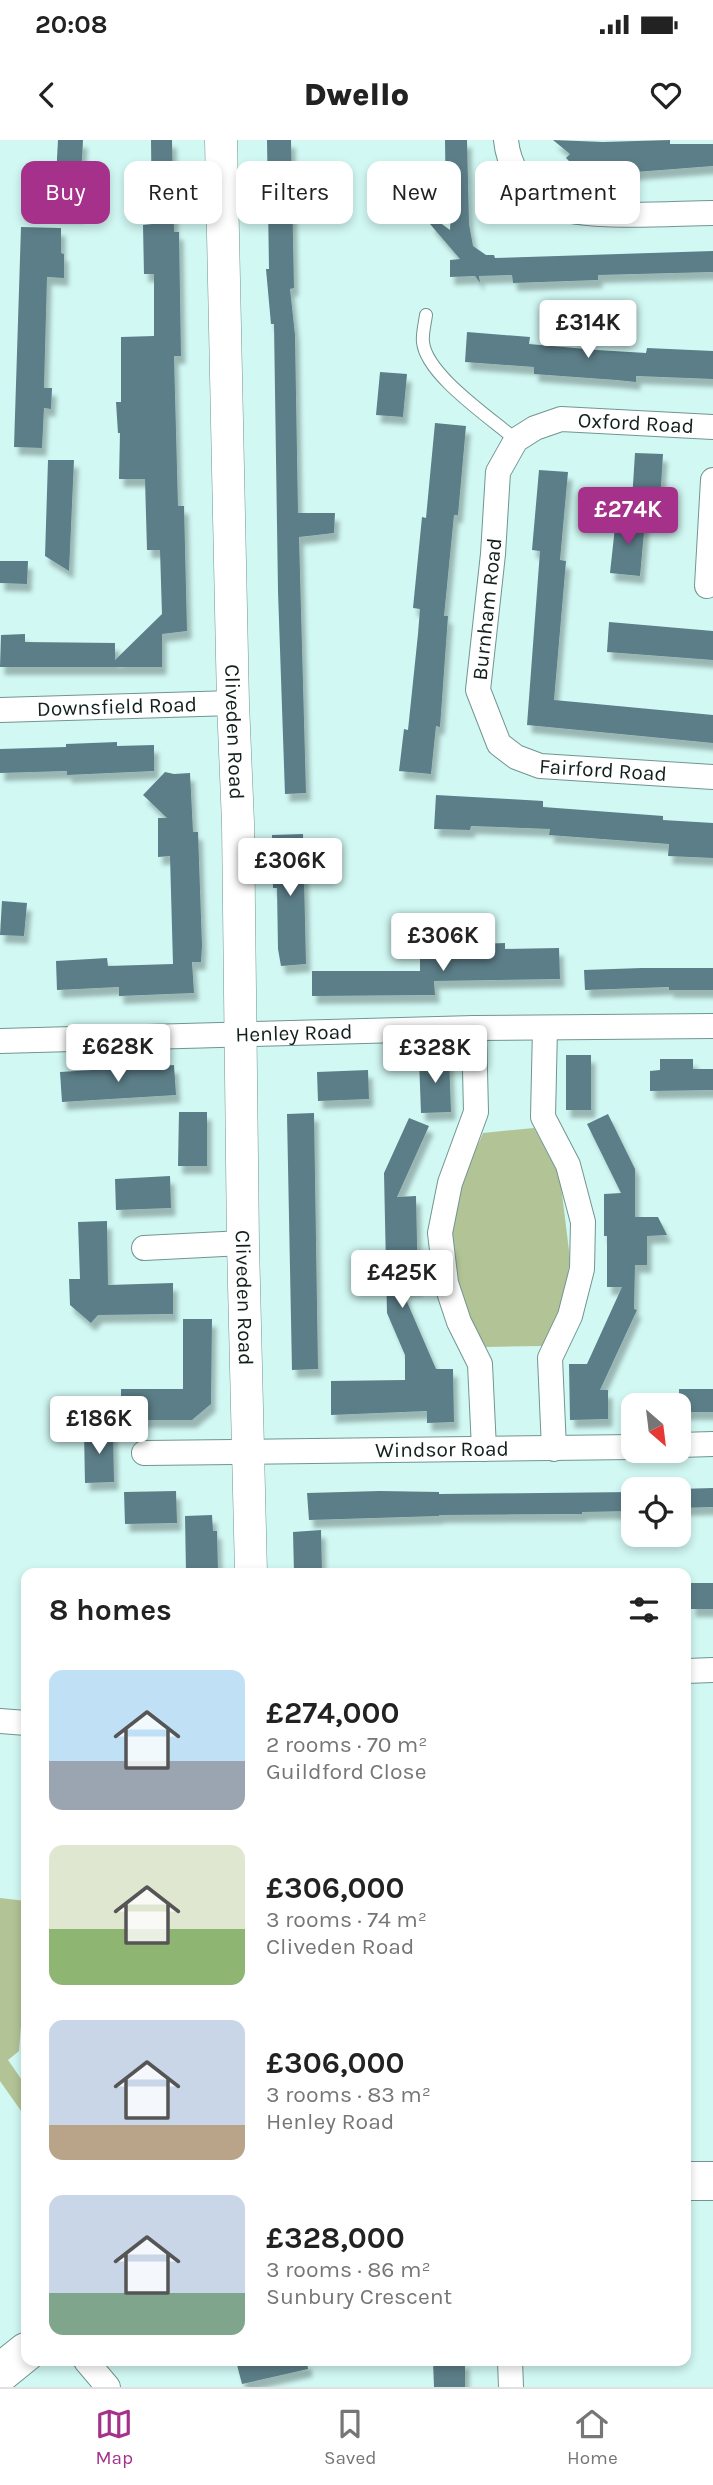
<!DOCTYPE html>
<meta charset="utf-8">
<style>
:root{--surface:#fff;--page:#f6f6f6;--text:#222;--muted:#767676;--line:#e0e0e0;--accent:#a6318a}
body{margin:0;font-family:Karla,sans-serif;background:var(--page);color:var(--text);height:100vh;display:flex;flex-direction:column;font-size:26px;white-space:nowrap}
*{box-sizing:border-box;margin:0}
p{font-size:23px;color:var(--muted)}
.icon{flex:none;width:38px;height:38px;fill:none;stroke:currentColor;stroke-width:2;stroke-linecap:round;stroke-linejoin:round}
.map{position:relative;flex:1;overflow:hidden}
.sheet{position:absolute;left:21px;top:1428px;width:670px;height:798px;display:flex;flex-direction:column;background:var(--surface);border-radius:14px;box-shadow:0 4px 10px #0003}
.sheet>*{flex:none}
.banner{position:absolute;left:21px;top:21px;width:672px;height:63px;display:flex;gap:14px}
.needle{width:46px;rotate:152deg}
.controls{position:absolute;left:621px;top:1253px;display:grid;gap:14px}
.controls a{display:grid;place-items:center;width:70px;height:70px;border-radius:14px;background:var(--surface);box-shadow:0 4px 10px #0003;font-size:35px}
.price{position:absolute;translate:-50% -60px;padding:0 16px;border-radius:7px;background:#fff;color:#222;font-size:23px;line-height:46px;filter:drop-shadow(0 2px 4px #0008)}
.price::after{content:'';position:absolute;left:50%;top:42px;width:21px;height:16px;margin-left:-10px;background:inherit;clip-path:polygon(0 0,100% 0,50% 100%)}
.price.active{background:var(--accent);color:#fff}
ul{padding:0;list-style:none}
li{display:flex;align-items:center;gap:21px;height:175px;padding:0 28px}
li span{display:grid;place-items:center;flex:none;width:196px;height:140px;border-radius:14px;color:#555}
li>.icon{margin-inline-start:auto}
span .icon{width:84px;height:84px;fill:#fffc;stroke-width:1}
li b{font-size:30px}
h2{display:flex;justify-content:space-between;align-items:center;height:84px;padding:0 28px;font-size:30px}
.pill{padding:0 24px;border-radius:14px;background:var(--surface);box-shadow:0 4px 10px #0003;font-size:24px;line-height:63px}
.pill.active{background:var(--accent);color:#fff}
.status{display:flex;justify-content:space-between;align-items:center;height:49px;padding:0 35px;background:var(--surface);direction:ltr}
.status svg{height:19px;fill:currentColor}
header{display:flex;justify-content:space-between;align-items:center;height:91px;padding:0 28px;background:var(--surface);font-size:32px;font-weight:800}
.dock{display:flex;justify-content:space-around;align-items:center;height:98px;border-top:2px solid var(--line);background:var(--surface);font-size:19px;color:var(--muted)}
.dock a{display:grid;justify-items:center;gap:4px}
.dock .active{color:var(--accent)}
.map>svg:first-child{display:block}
.green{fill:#b2c396}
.building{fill:#5c7e88;filter:url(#shadow)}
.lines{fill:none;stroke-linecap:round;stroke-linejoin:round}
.service-casing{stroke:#719590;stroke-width:14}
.minor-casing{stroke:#719590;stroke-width:26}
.tertiary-casing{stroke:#719590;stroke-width:33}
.primary-casing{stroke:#719590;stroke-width:40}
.service{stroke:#fff;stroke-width:12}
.minor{stroke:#fff;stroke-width:24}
.tertiary{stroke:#fff;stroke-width:32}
.primary{stroke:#fff;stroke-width:38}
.labels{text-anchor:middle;stroke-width:5;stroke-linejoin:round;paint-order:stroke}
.street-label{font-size:21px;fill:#111f1d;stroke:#fff}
</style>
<div class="status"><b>20:08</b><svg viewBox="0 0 49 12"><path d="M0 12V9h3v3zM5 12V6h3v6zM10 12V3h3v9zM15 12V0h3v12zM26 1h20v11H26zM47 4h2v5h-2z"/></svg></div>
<header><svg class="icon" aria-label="back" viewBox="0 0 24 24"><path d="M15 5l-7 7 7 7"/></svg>Dwello<svg class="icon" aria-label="heart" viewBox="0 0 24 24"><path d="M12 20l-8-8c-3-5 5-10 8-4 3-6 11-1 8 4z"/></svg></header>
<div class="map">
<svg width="713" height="2247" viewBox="0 0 713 2247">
<defs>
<filter id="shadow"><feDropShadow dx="4.5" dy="8" stdDeviation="2" flood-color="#0004"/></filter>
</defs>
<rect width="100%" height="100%" fill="#d1f8f3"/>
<g class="green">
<path d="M 534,988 L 560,1037 L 570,1119 L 567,1142 L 559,1170 L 542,1206 L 486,1207 C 454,1161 445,1100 459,1047 C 464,1029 476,1011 483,993 Z"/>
<path d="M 0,1758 L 26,1761 L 26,1823 L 19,1911 L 8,1920 L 26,1946 L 26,1978 L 0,1941 Z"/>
</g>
<g class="building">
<path d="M 58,0 L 83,0 L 79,75 L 54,74 Z"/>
<path d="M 151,0 L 172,0 L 174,92 L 179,92 L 181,216 L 174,216 L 178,366 L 184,366 L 187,491 L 162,494 L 162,527 L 0,527 L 1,495 L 25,494 L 25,502 L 115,503 L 115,520 L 162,474 L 160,410 L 147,410 L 145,339 L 119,339 L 120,293 L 118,293 L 116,262 L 121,262 L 121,197 L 154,196 L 154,134 L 144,134 L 143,85 L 152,84 Z"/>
<path d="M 267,0 L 291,0 L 294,148 L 290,149 L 295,195 L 298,373 L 335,373 L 334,393 L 299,397 L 306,653 L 285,654 L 278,451 L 274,184 L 271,184 L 266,129 L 269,129 Z"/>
<path d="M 445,0 L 467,0 L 469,84 L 473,106 L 486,115 L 494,115 L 495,118 L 713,111 L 713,132 L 598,135 L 598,140 L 513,143 L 512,135 L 479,136 L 480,143 L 475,136 L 450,137 L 450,120 L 460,119 L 430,84 L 435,79 L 450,90 L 451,70 L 446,71 Z"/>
<path d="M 553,0 L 603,2 L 670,0 L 670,4 L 713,4 L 713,26 L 584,36 L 566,18 L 570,14 Z"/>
<path d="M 21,87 L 61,88 L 61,113 L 64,114 L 64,138 L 47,137 L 44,248 L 52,248 L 51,269 L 44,268 L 42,308 L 14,307 Z"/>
<path d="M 467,192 L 530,197 L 529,204 L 597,210 L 646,213 L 647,208 L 713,211 L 713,239 L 636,236 L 636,242 L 616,240 L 534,234 L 534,227 L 465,222 Z"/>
<path d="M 380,232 L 407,234 L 403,277 L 376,275 Z"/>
<path d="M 435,283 L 466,286 L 458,375 L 454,375 L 444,476 L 448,476 L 440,587 L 436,586 L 431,634 L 399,631 L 404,589 L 408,590 L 418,494 L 420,469 L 413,468 L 422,377 L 426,378 Z"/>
<path d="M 635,313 L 663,314 L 659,378 L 631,376 Z"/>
<path d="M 48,320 L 74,320 L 69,431 L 45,416 Z"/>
<path d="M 539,330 L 568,332 L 560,420 L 566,421 L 554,560 L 713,575 L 713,603 L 527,585 L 540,411 L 532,410 Z"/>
<path d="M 616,378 L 645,381 L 640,436 L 610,433 Z"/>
<path d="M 0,421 L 28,421 L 27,444 L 0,443 Z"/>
<path d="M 609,482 L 713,491 L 713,520 L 607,512 Z"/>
<path d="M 117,602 L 117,606 L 154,605 L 154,631 L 67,635 L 67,631 L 0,633 L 0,609 L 66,607 L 66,604 Z"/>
<path d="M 165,632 L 174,634 L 190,633 L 193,692 L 198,692 L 202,806 L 201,822 L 192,822 L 194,853 L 119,856 L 119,847 L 57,850 L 56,821 L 107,818 L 108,826 L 173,824 L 170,716 L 158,717 L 158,678 L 167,678 L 143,655 Z"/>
<path d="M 436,655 L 543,661 L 543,667 L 663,676 L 663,680 L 713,683 L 713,718 L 668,716 L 669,704 L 549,695 L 550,689 L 471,686 L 470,690 L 434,689 Z"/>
<path d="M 303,694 L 306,824 L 281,826 L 278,809 L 277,748 L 273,748 L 272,695 Z"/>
<path d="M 2,761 L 27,763 L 24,796 L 0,795 Z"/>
<path d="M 505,803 L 505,809 L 559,808 L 560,839 L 434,841 L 435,855 L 312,856 L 312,831 L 420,831 L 420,817 L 477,816 L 477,804 Z"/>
<path d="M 642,828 L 713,828 L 713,850 L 669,850 L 669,847 L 585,850 L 584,830 Z"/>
<rect x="566" y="915" width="25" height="55"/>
<path d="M 449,918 L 451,972 L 421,973 L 419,919 Z"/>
<path d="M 660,919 L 693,919 L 693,929 L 713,929 L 713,950 L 650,951 L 650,931 L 660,930 Z"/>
<path d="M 174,925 L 176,955 L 62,962 L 60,932 Z"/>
<path d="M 368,930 L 369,959 L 318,961 L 317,932 Z"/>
<path d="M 179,972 L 207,972 L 207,1026 L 178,1026 Z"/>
<path d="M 314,973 L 318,1229 L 292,1230 L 287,974 Z"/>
<path d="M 608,974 L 635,1029 L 635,1077 L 658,1077 L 667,1095 L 647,1096 L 647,1125 L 635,1125 L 634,1169 L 637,1170 L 600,1250 L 608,1250 L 608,1279 L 570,1280 L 569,1224 L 587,1224 L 622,1147 L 607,1147 L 607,1096 L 604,1096 L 604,1054 L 621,1053 L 587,984 Z"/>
<path d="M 409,978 L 429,986 L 397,1057 L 416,1056 L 418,1148 L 401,1148 L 436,1229 L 453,1229 L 454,1282 L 427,1283 L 427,1271 L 331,1275 L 331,1241 L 405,1240 L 405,1215 L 387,1173 L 384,1033 Z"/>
<path d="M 170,1036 L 171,1068 L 116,1070 L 115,1039 Z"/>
<path d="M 107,1081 L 108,1145 L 173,1143 L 173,1174 L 98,1175 L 91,1183 L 70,1165 L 69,1139 L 80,1139 L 78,1082 Z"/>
<path d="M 183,1179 L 212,1179 L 211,1264 L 192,1280 L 121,1280 L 121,1249 L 183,1249 Z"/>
<rect x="679" y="1249" width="34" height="23"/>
<path d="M 113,1289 L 114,1342 L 85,1343 L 84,1290 Z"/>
<path d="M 713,1348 L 713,1367 L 679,1368 L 679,1349 Z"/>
<path d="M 176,1351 L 177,1383 L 125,1384 L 124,1352 Z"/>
<path d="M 380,1351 L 439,1352 L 439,1354 L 634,1352 L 634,1371 L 582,1372 L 582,1374 L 439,1375 L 439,1376 L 309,1380 L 307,1353 Z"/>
<path d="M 212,1375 L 213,1391 L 217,1391 L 218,1433 L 186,1433 L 185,1376 Z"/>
<path d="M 321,1390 L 322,1433 L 294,1433 L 293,1392 Z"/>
<rect x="691" y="1443" width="22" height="26"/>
<path d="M 236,2221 L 307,2221 L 308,2229 L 242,2244 Z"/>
<path d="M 433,2221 L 465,2221 L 465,2247 L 434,2247 Z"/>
</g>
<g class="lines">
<defs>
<path id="service" d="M 426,175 C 425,183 422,194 423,202 C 426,235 491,278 516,300"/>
<g id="minor">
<path d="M 506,0 C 508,23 523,52 545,63 C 580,81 671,73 713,73"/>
<path id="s1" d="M 713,287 L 561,279 L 535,288 L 516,300 L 498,332 L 493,414 L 478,550 L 499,604 L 516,617 L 540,626 L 713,637"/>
<path d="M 707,446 L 713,340"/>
<path id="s2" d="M 0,570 L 233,563"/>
<path d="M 474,888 L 476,972 L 450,1043 L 440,1093 L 446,1143 L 459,1182 L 480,1224 L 484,1309"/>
<path d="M 545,888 L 543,977 L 568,1025 L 583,1082 L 582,1129 L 570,1176 L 550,1218 L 554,1309"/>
<path id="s3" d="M 0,901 L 474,888 L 713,886"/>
<path d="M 144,1108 L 243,1103"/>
<path d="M 679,1305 L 713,1304"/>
<path id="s4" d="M 144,1313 L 634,1307"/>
<path d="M 686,1531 L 713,1530"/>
<path d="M 0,1581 L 26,1583"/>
<path d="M 86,2221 L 108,2247"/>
<path d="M 510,2221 L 511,2247"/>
</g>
<g id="tertiary">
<path id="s5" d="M 221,0 L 233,563 L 238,683 L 243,1103 L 251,1433"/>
</g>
<g id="primary">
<path d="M 686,2041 L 713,2041"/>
<path d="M 0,2233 L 26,2212"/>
</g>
</defs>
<use href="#service" class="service-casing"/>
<use href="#minor" class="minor-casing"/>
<use href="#tertiary" class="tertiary-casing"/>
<use href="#primary" class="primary-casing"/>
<use href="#service" class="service"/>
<use href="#minor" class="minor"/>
<use href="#tertiary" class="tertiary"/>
<use href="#primary" class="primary"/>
</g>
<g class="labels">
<g class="street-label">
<text transform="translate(636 283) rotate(3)" y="7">Oxford Road</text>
<text transform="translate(487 469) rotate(-84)" y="7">Burnham Road</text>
<text dy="7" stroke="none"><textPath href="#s2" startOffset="117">Downsfield Road</textPath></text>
<text dy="7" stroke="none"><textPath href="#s5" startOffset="592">Cliveden Road</textPath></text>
<text dy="7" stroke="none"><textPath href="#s1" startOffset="626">Fairford Road</textPath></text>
<text dy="7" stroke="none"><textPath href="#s3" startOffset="294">Henley Road</textPath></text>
<text dy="7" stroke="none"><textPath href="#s5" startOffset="1158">Cliveden Road</textPath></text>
<text dy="7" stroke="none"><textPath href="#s4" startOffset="298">Windsor Road</textPath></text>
</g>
</g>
</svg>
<div class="controls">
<a><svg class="needle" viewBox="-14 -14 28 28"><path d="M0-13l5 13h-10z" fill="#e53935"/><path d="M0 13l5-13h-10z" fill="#767676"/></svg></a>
<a><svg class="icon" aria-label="locate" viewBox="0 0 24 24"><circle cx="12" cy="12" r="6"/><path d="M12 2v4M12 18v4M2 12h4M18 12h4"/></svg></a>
</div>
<b class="price" style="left:588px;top:220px">£314K</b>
<b class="price active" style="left:628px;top:407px">£274K</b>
<b class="price" style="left:290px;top:758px">£306K</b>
<b class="price" style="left:443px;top:833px">£306K</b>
<b class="price" style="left:118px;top:944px">£628K</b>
<b class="price" style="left:435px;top:945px">£328K</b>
<b class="price" style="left:402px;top:1170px">£425K</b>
<b class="price" style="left:99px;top:1316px">£186K</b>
<div class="banner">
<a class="pill active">Buy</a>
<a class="pill">Rent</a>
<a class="pill">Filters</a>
<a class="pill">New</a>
<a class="pill">Apartment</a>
</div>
<section class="sheet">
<h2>8 homes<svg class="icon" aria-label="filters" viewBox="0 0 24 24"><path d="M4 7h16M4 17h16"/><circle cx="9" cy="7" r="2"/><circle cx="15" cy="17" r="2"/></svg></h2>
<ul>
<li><span style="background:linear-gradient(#bfe0f5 65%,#9aa5b1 0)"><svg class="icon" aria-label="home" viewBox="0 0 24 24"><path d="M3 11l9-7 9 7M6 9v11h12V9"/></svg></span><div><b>£274,000</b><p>2 rooms · 70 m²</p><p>Guildford Close</p></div></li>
<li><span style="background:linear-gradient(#dfe7d0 60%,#8fb573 0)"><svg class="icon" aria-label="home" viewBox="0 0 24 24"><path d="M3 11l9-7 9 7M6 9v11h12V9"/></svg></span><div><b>£306,000</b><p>3 rooms · 74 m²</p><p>Cliveden Road</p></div></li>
<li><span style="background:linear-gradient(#c9d6e8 75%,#b9a48a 0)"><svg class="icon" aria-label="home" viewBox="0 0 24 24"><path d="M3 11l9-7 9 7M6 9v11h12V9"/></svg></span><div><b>£306,000</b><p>3 rooms · 83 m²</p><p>Henley Road</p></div></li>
<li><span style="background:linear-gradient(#c9d6e8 70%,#7fa58c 0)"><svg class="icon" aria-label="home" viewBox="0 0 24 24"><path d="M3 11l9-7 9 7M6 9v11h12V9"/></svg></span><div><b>£328,000</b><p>3 rooms · 86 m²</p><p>Sunbury Crescent</p></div></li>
</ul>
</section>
</div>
<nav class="dock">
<a class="active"><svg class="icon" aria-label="map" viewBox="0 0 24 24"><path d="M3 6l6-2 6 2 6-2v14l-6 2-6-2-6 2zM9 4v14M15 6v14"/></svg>Map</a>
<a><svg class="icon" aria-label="saved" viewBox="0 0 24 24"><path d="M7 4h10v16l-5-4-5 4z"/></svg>Saved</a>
<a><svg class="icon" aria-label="home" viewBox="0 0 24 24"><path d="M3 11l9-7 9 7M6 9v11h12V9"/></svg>Home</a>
</nav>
